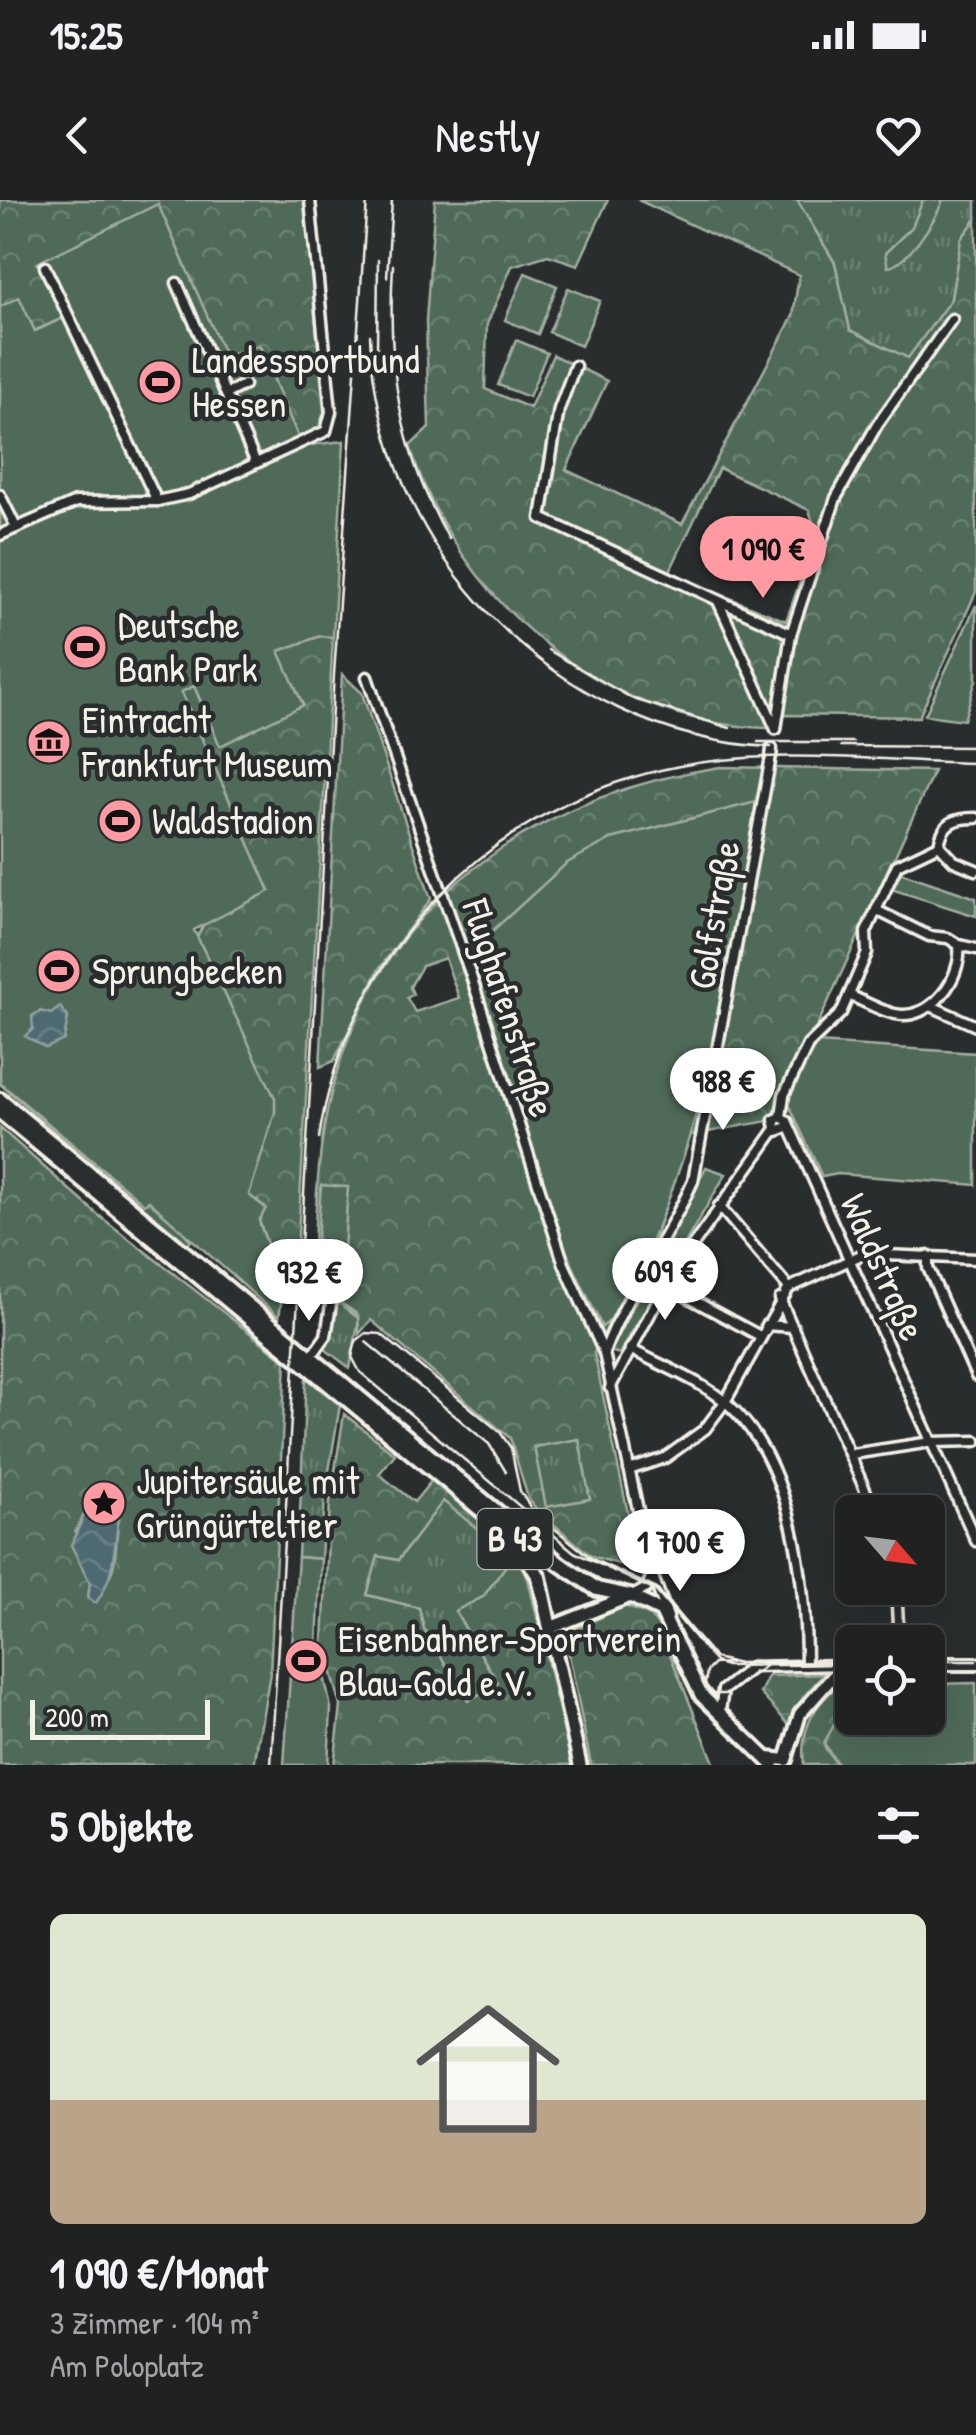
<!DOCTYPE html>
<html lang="de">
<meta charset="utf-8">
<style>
:root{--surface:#202222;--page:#2d2f2f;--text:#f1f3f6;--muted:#a2a4a5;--line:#3d3f40;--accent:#ff9aa2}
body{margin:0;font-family:"Patrick Hand",sans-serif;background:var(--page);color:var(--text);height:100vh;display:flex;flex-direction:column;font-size:38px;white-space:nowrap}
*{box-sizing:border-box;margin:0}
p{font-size:32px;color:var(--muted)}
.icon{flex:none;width:55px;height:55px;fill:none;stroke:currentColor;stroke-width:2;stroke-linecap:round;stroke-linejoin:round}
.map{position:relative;height:1565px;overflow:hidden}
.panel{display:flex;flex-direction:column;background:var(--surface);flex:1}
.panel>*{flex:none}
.needle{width:65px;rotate:118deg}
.buttons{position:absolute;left:835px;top:1295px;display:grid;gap:20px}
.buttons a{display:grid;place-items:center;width:110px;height:110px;border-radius:15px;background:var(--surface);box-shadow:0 10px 40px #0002,0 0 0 2px var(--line);font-size:50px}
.scale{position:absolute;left:30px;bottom:25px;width:180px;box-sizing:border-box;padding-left:10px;border:5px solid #f4f1e8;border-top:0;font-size:28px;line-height:35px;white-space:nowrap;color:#f4f1e8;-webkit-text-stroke:8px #2a2d2e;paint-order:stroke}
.price{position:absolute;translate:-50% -85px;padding:0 22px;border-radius:35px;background:#fff;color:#222;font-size:32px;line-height:65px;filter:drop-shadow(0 2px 5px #0008)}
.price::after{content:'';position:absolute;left:50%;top:60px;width:30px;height:22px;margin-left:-15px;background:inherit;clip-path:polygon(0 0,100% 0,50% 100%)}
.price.active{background:var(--accent);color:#111}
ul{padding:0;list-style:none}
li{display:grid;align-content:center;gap:20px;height:530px;padding:0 50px}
li span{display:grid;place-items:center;height:310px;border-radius:15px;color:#555}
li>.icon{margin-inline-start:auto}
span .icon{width:180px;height:180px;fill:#fffc;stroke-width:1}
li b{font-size:42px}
h2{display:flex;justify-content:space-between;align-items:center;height:120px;padding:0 50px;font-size:42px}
.status{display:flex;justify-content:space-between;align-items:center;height:70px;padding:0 50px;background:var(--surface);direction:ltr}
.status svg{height:28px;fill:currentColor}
header{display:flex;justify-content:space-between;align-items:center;height:130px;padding:0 50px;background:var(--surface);font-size:45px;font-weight:600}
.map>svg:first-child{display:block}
.grass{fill:url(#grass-tufts);stroke:#a2aea0;stroke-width:2.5}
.forest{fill:url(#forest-crowns);stroke:#a2aea0;stroke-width:2.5;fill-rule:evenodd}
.green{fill:#506b59;stroke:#a2aea0;stroke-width:2.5}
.water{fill:url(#water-waves);stroke:#90a1a1;stroke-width:2.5}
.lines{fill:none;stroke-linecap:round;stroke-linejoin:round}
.street-tunnel{stroke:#484a4a;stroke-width:8;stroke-dasharray:8 4;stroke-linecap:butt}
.street-casing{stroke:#f4f1e8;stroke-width:15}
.secondary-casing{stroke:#f4f1e8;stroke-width:18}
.primary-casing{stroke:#f4f1e8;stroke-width:19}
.highway-casing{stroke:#f4f1e8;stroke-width:20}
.street{stroke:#2a2d2e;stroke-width:8}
.secondary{stroke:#2a2d2e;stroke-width:10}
.primary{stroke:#2a2d2e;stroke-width:11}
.highway{stroke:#2a2d2e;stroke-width:12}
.tram{stroke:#f4f1e8;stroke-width:2.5}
.rail{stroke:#f4f1e8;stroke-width:2.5}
.labels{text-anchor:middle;stroke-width:9;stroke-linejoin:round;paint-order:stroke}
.shield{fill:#2a2d2e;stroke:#b7b6b0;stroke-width:2.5}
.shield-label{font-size:35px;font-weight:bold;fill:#f4f1e8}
.poi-label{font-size:38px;fill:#f4f1e8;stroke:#2a2d2e;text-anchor:start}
.street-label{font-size:38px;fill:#f4f1e8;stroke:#2a2d2e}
</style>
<div class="status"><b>15:25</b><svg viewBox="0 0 49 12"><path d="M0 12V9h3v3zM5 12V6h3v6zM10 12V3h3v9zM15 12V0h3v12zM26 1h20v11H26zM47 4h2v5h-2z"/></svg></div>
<header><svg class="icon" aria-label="back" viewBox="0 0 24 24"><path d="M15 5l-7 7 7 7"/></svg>Nestly<svg class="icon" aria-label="heart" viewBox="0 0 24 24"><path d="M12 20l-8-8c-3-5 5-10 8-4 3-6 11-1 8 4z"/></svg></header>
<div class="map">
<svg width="976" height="1565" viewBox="0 0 976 1565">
<defs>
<pattern id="grass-tufts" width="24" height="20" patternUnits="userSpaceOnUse" patternTransform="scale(2.5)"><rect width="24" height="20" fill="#506b59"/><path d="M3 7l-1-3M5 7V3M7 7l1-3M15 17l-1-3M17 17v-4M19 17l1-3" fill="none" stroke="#6a8171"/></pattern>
<pattern id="forest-crowns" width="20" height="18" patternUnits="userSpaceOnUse" patternTransform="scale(2.5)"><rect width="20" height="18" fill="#506b59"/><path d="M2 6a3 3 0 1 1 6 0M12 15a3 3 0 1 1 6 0" fill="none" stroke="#6a8171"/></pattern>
<pattern id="water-waves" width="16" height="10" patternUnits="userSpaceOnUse" patternTransform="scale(2.5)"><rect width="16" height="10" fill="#4e6b72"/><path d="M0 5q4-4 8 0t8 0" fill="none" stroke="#688186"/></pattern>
</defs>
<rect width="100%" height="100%" fill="#2a2d2e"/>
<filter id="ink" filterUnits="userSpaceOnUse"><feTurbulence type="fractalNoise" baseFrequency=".01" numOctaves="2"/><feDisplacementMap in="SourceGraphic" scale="20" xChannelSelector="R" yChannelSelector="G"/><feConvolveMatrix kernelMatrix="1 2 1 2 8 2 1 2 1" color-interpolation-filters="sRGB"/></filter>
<g filter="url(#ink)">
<g class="grass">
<path d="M 797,0 L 976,0 L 976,19 L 961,39 L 951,99 L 909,159 L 850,130 L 835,63 Z"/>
<path d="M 329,1095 L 359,1119 L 350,1168 L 326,1150 Z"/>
<path d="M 306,1178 L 340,1205 L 325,1295 L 321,1359 L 298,1357 Z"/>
<path d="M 579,1238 L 590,1299 L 545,1308 L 534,1247 Z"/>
<path d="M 443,1300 L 506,1351 L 508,1364 L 483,1397 L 456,1411 L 498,1483 L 467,1502 L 424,1429 L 419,1408 L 367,1395 L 378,1355 L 398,1360 Z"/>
</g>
<g class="forest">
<path d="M 0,0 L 305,0 L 324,212 L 319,227 L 298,238 L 260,146 L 225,156 L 65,117 L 34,131 L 19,98 L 0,107 Z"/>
<path d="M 435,0 L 608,0 L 578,65 L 548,55 L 512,66 L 487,124 L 485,189 L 530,208 L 553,155 L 607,181 L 566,270 L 682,324 L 793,116 L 799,75 L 638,0 L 797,0 L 835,63 L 850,130 L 908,158 L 951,99 L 961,39 L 976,19 L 976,392 L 919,517 L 786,515 L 767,528 C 603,524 457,400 410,246 L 429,228 L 426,120 ZM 719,268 L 809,310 L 817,334 L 786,421 L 669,373 Z"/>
<path d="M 923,0 L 943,0 C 936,19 907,65 888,67 L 885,53 L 912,27 Z"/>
<path d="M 320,436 L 333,437 L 295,1086 L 280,1082 L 259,1021 L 258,1000 L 165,1011 L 191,1041 L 187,1045 L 0,884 L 0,866 L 196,738 L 204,724 L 269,690 L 181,491 L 194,486 L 220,545 L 303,505 L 278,451 Z"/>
<path d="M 342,474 L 362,493 L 431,699 L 379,769 L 334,861 L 320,867 Z"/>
<path d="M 720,567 L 934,571 L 774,920 L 691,935 L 655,1036 L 594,1153 L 640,1370 L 591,1356 L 537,1310 L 528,1298 L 510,1238 L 371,1120 L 359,1134 L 358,1115 L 340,1102 L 334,1086 L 312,1084 C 316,1014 316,939 337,872 C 390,692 543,594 720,567 ZM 445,758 L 459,798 L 415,812 L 407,798 L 413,794 L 410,787 L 422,766 ZM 579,1239 L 590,1299 L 546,1307 L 534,1247 Z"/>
<path d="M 0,928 L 97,1014 L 286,1161 L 270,1473 L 254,1565 L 0,1565 ZM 95,1307 L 119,1317 C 112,1357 124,1372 88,1398 L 90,1383 L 75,1332 L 85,1313 Z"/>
<path d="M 344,1214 L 395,1254 L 379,1274 L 414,1302 L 432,1280 L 511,1347 L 528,1379 L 572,1565 L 334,1565 L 341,1506 L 323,1442 L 330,1301 ZM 443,1301 L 505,1351 L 508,1363 L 483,1397 L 455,1411 L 498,1483 L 468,1501 L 424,1429 L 419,1408 L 367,1395 L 378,1356 L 398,1360 Z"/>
<path d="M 625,1406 L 649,1415 L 658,1425 L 715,1565 L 591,1565 L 565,1434 Z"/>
<path d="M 824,1474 L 804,1496 L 790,1526 L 760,1493 L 768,1476 Z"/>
<path d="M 852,1479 L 852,1514 L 824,1546 L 837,1565 L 804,1565 C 799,1528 818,1493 852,1479 Z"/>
</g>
<g class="green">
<path d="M 158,4 L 225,156 L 259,145 L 302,246 L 344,241 L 333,437 L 320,436 L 279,451 L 303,505 L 220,546 L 194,486 L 181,492 L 270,691 L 194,730 L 275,898 L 275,912 L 249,995 L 266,1008 L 259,1021 L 280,1082 L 295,1086 L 295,1091 L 282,1097 L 279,1117 L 149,1001 L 144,1004 L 0,883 L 0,107 L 19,97 L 35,131 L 64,118 L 37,63 Z"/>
<path d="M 525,73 L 557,86 L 538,134 L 505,120 Z"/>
<path d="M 568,88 L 600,101 L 581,146 L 549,132 Z"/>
<path d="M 516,140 L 547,153 L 529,197 L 498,185 Z"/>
<path d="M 976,405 L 976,480 L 964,520 L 925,515 Z"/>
<path d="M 756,602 C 729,760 710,925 638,1070 C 629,1089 620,1115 602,1127 L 562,1043 L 466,755 L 567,663 L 611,639 Z"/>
<path d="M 896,671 L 976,698 L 976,716 L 888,688 Z"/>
<path d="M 817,843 L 976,853 L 976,985 L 838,974 L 822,977 L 787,900 Z"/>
<path d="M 706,967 L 726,974 L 619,1154 L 610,1151 Z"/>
<path d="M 321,985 L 348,987 L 342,1081 L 314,1081 Z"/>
<path d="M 298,1357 L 321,1359 L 317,1444 L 331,1508 L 328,1565 L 284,1565 Z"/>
<path d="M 976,1483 L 976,1565 L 838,1565 L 824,1543 L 852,1493 L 852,1518 L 928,1518 L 928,1484 Z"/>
</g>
<g class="water">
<path d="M 60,807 L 68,817 L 64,840 L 46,848 L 25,836 L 33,829 L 32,816 L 40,811 L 51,814 Z"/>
<path d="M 107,1303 L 119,1317 C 113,1351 116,1374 96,1403 L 88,1398 L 90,1383 L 71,1345 L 85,1313 Z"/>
</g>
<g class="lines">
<path class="street-tunnel" d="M 772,549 L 776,529"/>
<defs>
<g id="street">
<path d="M 45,67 L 157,301"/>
<path d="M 177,83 L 256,263"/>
<path d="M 575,166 L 559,209 L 541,318 L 791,434"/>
<path d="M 226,194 L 244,185"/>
<path d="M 0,295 L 16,327"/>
<path d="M 0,335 L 76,302 L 157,301 L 189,294 L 326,231 L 331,212 L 310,0"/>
<path d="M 718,401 L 776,529"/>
<path d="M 367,477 L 471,776 L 564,1064 L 604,1153 L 652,1374 L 668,1417"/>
<path d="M 776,529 L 791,434 L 836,298 L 877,225 L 952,119"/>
<path d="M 771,557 L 772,549"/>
<path d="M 976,618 C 954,618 943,622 939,645 L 954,661 L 976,670"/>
<path d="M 959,745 L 976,749"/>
<path d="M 849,795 C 863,801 880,811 895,814 C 931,822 963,777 959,745 L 948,738 L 929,736 L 876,710"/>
<path d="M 931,806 L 976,826"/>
<path d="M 781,917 L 784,895 L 808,845 L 841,813 L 867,753 L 866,732 L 897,665 L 939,645"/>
<path d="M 787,927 L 777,931 L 774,920 L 781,917 L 787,921 L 976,1341"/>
<path d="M 719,1006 L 789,1088"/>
<path d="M 928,1056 L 928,1068 L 976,1176"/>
<path d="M 665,1085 L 760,1136"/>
<path d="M 780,1099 L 875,1312"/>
<path d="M 766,1125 L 793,1127"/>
<path d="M 630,1149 C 662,1166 704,1182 730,1206 C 794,1265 806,1384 806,1466"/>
<path d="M 604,1153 C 626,1092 667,1041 693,981 L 770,562"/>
<path d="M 311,1157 L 326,1136 L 332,1098"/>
<path d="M 610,1188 L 669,1079 L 775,930"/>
<path d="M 852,1254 L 931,1242 L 976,1241"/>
<path d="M 629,1270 L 665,1258 L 705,1229 L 725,1202 L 789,1088 L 863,1054 L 976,1059"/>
<path d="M 896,1388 L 899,1442"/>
<path d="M 632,1396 L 647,1388 L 652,1374"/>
<path d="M 720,1511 L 723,1490 L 752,1467 L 843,1465"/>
</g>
<g id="secondary">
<path d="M 928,1464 L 976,1464"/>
<path d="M 767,1558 L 786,1560 L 800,1514 L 843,1465 L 852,1465"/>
</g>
<path id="primary" d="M 580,1565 L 550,1428 L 630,1396 L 661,1411 L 701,1495 L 773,1565"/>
<g id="highway">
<path d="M 0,900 L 560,1364 L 597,1389 L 630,1396"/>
<path d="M 0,912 L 515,1338 L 539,1377 L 550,1428"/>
</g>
</defs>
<use href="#street" class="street-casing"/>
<use href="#secondary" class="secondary-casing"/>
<use href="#primary" class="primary-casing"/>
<use href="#highway" class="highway-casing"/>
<use href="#street" class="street"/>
<use href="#secondary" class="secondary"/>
<use href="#primary" class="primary"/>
<use href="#highway" class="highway"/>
<g class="tram">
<path d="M 366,1142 L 489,1244 L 506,1272"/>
<path d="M 928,1461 L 976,1461"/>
<path d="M 852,1462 L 735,1463 L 715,1458 L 657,1389 L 592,1359 L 532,1310 L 520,1291 L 511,1248 L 500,1232 L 381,1134 L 366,1133 L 356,1141 L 352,1157 L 360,1172 L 574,1352 L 656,1391 L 715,1462 L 726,1466 L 852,1464"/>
<path d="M 730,1463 L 714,1464 L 707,1471 L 705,1484 L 713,1494 L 728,1494 L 765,1466"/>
</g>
<g class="rail">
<path d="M 393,65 C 387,164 398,251 449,339"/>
<path d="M 387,77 L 392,0"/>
<path d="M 370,135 C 377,349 556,537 771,547"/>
<path d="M 377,150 L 378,60"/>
<path d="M 548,450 L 633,499 L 730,528"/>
<path d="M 758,542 L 853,542"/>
<path d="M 841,546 L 976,547"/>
<path d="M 319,938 C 347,751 494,600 680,566 C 776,548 880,561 976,563"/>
<path d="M 271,1565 L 334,474 L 367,0"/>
</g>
</g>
</g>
<defs>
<symbol id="stadium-disc" viewBox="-11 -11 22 22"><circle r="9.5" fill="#ff9aa2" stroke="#2a2d2e"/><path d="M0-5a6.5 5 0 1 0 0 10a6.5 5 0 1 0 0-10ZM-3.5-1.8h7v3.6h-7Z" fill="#111"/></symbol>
<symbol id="museum-disc" viewBox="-11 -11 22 22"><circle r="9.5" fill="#ff9aa2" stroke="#2a2d2e"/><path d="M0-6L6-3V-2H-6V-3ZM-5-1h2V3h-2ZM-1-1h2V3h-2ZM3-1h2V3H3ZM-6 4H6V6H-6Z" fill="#111"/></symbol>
<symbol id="sight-disc" viewBox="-11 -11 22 22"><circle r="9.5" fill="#ff9aa2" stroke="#2a2d2e"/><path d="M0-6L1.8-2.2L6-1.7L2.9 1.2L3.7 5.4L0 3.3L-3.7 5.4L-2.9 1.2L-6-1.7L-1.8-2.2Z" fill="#111"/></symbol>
</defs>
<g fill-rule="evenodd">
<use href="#stadium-disc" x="135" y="157" width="50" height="50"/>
<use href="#stadium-disc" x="60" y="422" width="50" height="50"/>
<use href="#museum-disc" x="24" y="517" width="50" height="50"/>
<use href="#stadium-disc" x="95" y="596" width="50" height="50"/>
<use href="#stadium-disc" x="34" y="746" width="50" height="50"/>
<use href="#sight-disc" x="79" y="1278" width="50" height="50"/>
<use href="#stadium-disc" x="281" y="1436" width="50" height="50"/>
</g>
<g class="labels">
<rect class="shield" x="477.5" y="1309" width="75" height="60" rx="8"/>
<g class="shield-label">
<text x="515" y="1351">B 43</text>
</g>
<g class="poi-label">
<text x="192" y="173">Landessportbund<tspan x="192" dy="44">Hessen</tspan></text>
<text x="118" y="438">Deutsche<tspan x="118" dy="44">Bank Park</tspan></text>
<text x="82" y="533">Eintracht<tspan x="82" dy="44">Frankfurt Museum</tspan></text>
<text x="152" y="634">Waldstadion</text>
<text x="92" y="784">Sprungbecken</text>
<text x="136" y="1294">Jupitersäule mit<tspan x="136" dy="44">Grüngürteltier</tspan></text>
<text x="338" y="1452">Eisenbahner-Sportverein<tspan x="338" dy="44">Blau-Gold e.V.</tspan></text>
</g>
<g class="street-label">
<text transform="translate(714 715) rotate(-80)" y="13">Golfstraße</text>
<text transform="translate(509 808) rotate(72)" y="13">Flughafenstraße</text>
<text transform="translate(883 1067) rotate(66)" y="13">Waldstraße</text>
</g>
</g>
</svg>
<div class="buttons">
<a><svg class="needle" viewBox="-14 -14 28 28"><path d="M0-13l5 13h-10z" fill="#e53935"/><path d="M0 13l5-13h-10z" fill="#a2a4a5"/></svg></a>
<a><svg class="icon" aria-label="locate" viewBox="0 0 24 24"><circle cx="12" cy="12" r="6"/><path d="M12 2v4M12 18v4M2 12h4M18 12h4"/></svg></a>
</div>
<div class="scale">200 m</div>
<b class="price active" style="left:763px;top:401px">1 090 €</b>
<b class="price" style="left:723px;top:933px">988 €</b>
<b class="price" style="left:665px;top:1123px">609 €</b>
<b class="price" style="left:309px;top:1124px">932 €</b>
<b class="price" style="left:680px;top:1394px">1 700 €</b>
</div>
<section class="panel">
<h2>5 Objekte<svg class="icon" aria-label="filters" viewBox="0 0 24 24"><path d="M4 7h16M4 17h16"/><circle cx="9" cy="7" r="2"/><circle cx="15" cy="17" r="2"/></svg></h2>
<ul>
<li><span style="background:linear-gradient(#dfe7d0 60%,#b9a48a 0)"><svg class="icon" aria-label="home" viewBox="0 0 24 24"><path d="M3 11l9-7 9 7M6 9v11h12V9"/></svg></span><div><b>1 090 €/Monat</b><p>3 Zimmer · 104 m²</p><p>Am Poloplatz</p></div></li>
</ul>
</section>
